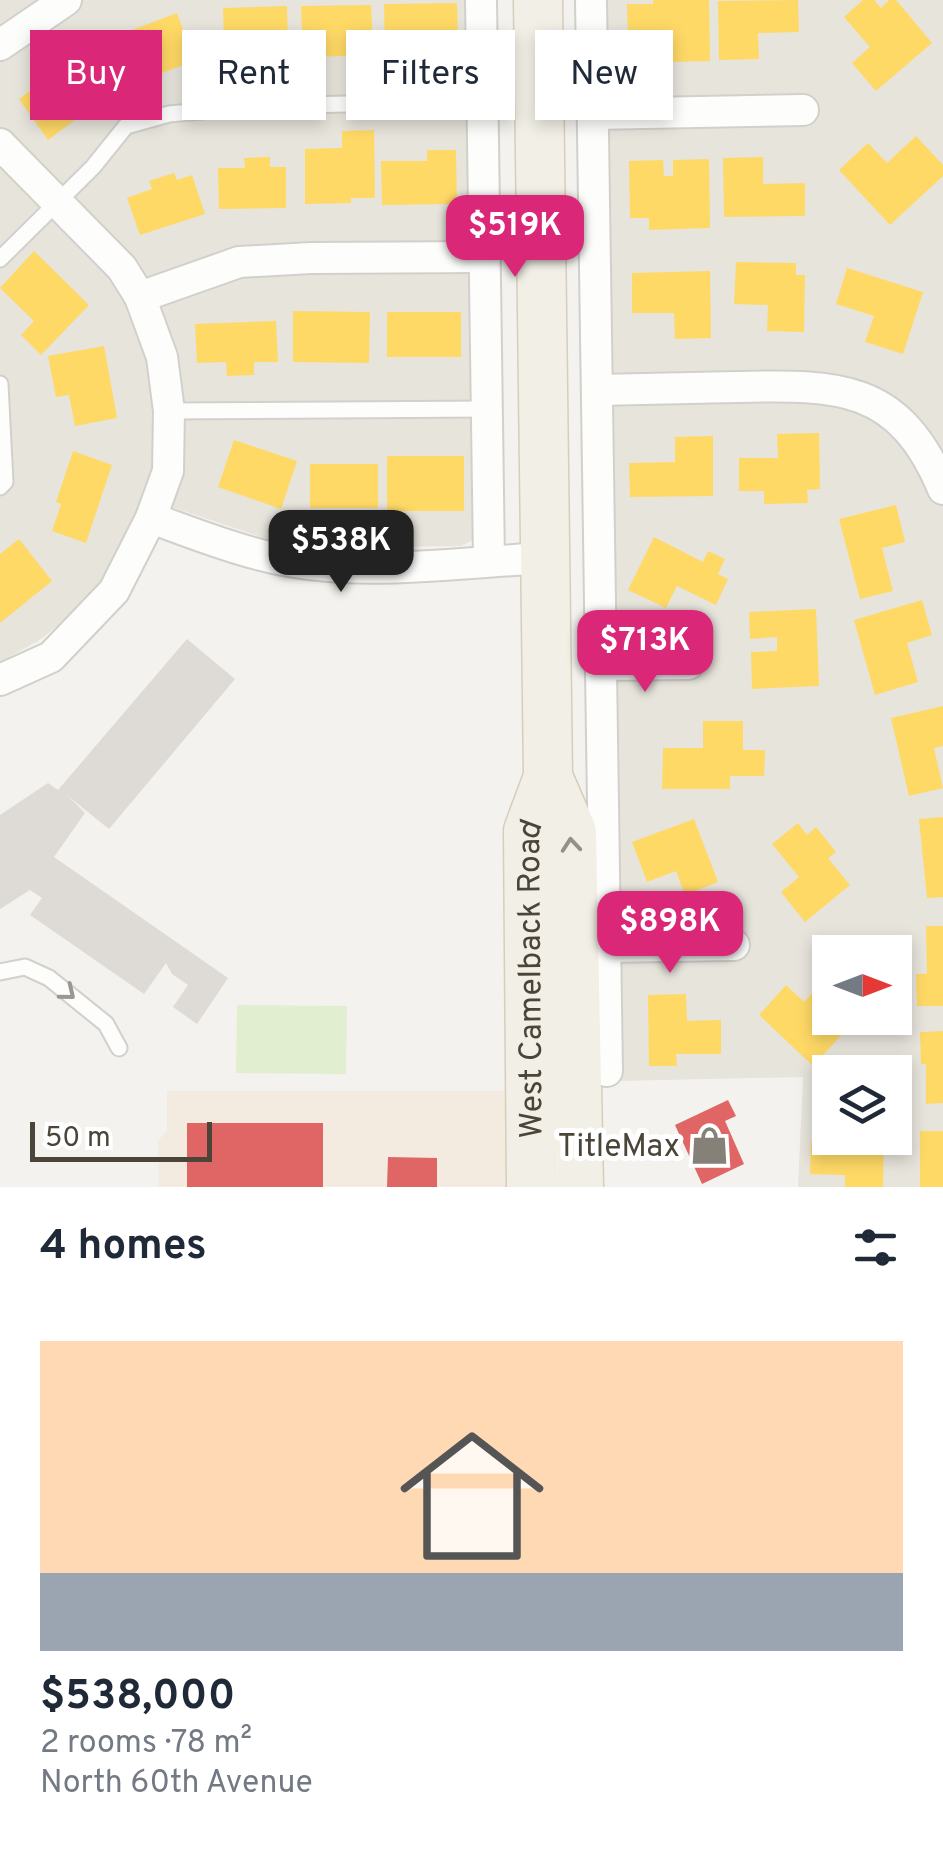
<!DOCTYPE html>
<meta charset="utf-8">
<style>
:root{--surface:#fff;--page:#f6f6f7;--text:#1f2937;--muted:#747a83;--accent:#db2777}
body{margin:0;font-family:Overpass,sans-serif;background:var(--page);color:var(--text);height:100vh;display:flex;flex-direction:column;font-size:38px;white-space:nowrap}
*{box-sizing:border-box;margin:0}
p{font-size:32px;color:var(--muted)}
.icon{flex:none;width:55px;height:55px;fill:none;stroke:currentColor;stroke-width:2;stroke-linecap:round;stroke-linejoin:round}
.map{position:relative;height:1187px;overflow:hidden}
.panel{display:flex;flex-direction:column;background:var(--surface);flex:1}
.panel>*{flex:none}
.guide{position:absolute;left:30px;top:30px;width:885px;height:90px;display:flex;gap:20px}
.needle{width:65px;rotate:90deg}
.controls{position:absolute;left:812px;top:935px;display:grid;gap:20px}
.controls a{display:grid;place-items:center;width:100px;height:100px;border-radius:0px;background:var(--surface);box-shadow:0 5px 15px #0003;font-size:50px}
.scale{position:absolute;left:30px;bottom:25px;width:182px;box-sizing:border-box;padding-left:10px;border:5px solid #4b4439;border-top:0;font-size:28px;line-height:35px;white-space:nowrap;color:#4b4439;-webkit-text-stroke:8px #fff;paint-order:stroke}
.price{position:absolute;translate:-50% -85px;padding:0 22px;border-radius:20px;background:var(--accent);color:#fff;font-size:32px;line-height:65px;filter:drop-shadow(0 2px 5px #0008)}
.price::after{content:'';position:absolute;left:50%;top:60px;width:30px;height:22px;margin-left:-15px;background:inherit;clip-path:polygon(0 0,100% 0,50% 100%)}
.price.on{background:#222;color:#fff}
ul{padding:0;list-style:none}
li{display:grid;align-content:center;gap:20px;height:530px;padding:0 40px}
li span{display:grid;place-items:center;height:310px;border-radius:0px;color:#555}
li>.icon{margin-inline-start:auto}
span .icon{width:180px;height:180px;fill:#fffc;stroke-width:1}
li b{font-size:42px}
h2{display:flex;justify-content:space-between;align-items:center;height:120px;padding:0 40px;font-size:42px}
.pill{padding:0 35px;border-radius:0px;background:var(--surface);box-shadow:0 5px 15px #0003;font-size:35px;line-height:90px}
.pill.on{background:var(--accent);color:#fff}
.map>svg:first-child{display:block}
.residential{fill:#e7e4dc;fill-rule:evenodd}
.commercial{fill:#f3ebdf}
.green{fill:#e1eecf}
.homes{fill:#ffd966}
.shops{fill:#e06666}
.building{fill:#dedbd6}
.lines{fill:none;stroke-linecap:round;stroke-linejoin:round}
.lane-casing{stroke:#d2d0cb;stroke-width:19}
.street-casing{stroke:#d2d0cb;stroke-width:34}
.primary-casing{stroke:#d6cebb;stroke-width:51}
.lane{stroke:#fdfdfc;stroke-width:15}
.street{stroke:#fdfdfc;stroke-width:30}
.primary{stroke:#f2efe6;stroke-width:48}
.oneway{stroke:#969187}
.oneway2{stroke:#9b9791}
.labels{text-anchor:middle;stroke-width:10;stroke-linejoin:round;paint-order:stroke}
.street-label{font-size:32px;fill:#4b4439;stroke:#fff}
.poi-label{font-size:32px;fill:#4b4439;stroke:#fff;text-anchor:end}
</style>
<div class="map">
<svg width="943" height="1187" viewBox="0 0 943 1187">
<rect width="100%" height="100%" fill="#f4f2ee"/>
<g class="residential">
<path d="M 0,0 L 474,0 L 475,539 L 461,546 L 319,548 L 276,542 L 142,497 L 127,541 L 101,581 L 73,614 L 38,641 L 0,662 Z"/>
<path d="M 604,0 L 943,0 L 943,1187 L 798,1187 L 803,1077 L 618,1081 ZM 830,952 L 895,952 L 895,1018 L 830,1018 ZM 830,1072 L 895,1072 L 895,1138 L 830,1138 Z"/>
</g>
<path class="commercial" d="M 167,1091 L 515,1091 L 515,1187 L 159,1187 L 158,1141 L 167,1130 Z"/>
<path class="green" d="M 237,1005 L 347,1006 L 346,1074 L 236,1073 Z"/>
<g class="homes">
<path d="M 653,0 L 709,0 L 710,61 L 669,62 L 669,36 L 628,37 L 627,4 L 653,4 Z"/>
<path d="M 798,0 L 799,32 L 758,33 L 759,59 L 719,60 L 718,1 Z"/>
<path d="M 863,0 L 874,0 L 881,8 L 889,0 L 896,0 L 932,43 L 876,91 L 852,63 L 870,47 L 844,17 Z"/>
<path d="M 457,3 L 458,36 L 436,37 L 436,53 L 385,54 L 384,4 Z"/>
<path d="M 371,5 L 373,45 L 346,46 L 346,56 L 303,57 L 301,6 Z"/>
<path d="M 287,6 L 288,52 L 251,53 L 252,77 L 225,77 L 223,8 Z"/>
<path d="M 177,13 L 194,61 L 157,75 L 152,63 L 121,75 L 108,39 Z"/>
<path d="M 77,56 L 107,96 L 48,140 L 19,99 Z"/>
<path d="M 374,130 L 375,198 L 351,198 L 351,203 L 305,204 L 305,149 L 342,148 L 342,131 Z"/>
<path d="M 916,136 L 943,165 L 943,176 L 890,225 L 839,170 L 868,143 L 887,163 Z"/>
<path d="M 427,150 L 456,150 L 457,204 L 382,205 L 381,161 L 427,161 Z"/>
<path d="M 270,157 L 270,167 L 286,167 L 286,208 L 219,209 L 218,168 L 245,168 L 244,158 Z"/>
<path d="M 763,157 L 763,184 L 805,183 L 805,216 L 724,217 L 723,158 Z"/>
<path d="M 709,159 L 710,228 L 649,230 L 649,218 L 630,218 L 629,161 L 663,160 L 664,176 L 673,176 L 673,160 Z"/>
<path d="M 174,173 L 177,180 L 192,175 L 205,214 L 140,235 L 127,198 L 152,189 L 149,181 Z"/>
<path d="M 34,251 L 89,305 L 41,355 L 21,335 L 34,321 L 0,288 Z"/>
<path d="M 736,262 L 796,263 L 796,275 L 805,275 L 804,332 L 767,331 L 768,305 L 734,304 Z"/>
<path d="M 847,268 L 923,292 L 903,354 L 865,342 L 874,316 L 836,304 Z"/>
<path d="M 710,271 L 711,338 L 675,339 L 674,313 L 632,313 L 632,273 Z"/>
<path d="M 293,311 L 370,312 L 369,363 L 293,362 Z"/>
<rect x="387" y="312" width="74" height="45"/>
<path d="M 276,321 L 278,362 L 254,362 L 254,375 L 227,376 L 226,362 L 197,363 L 195,324 Z"/>
<path d="M 104,346 L 117,418 L 75,426 L 69,395 L 56,397 L 48,356 Z"/>
<path d="M 819,433 L 820,489 L 807,490 L 808,503 L 764,504 L 764,491 L 739,491 L 739,458 L 778,458 L 777,434 Z"/>
<path d="M 713,436 L 713,496 L 630,497 L 629,463 L 675,462 L 675,437 Z"/>
<path d="M 234,440 L 297,461 L 281,509 L 218,487 Z"/>
<path d="M 73,451 L 112,465 L 86,543 L 52,531 L 61,504 L 56,502 Z"/>
<rect x="387" y="456" width="77" height="55"/>
<rect x="310" y="464" width="68" height="44"/>
<path d="M 896,505 L 905,542 L 882,548 L 893,591 L 860,599 L 839,519 Z"/>
<path d="M 654,537 L 703,562 L 708,551 L 725,559 L 718,574 L 728,579 L 716,605 L 677,586 L 666,608 L 628,590 Z"/>
<path d="M 19,539 L 52,581 L 0,623 L 0,554 Z"/>
<path d="M 922,600 L 932,635 L 907,643 L 918,682 L 875,695 L 854,620 Z"/>
<path d="M 816,609 L 819,686 L 752,689 L 751,652 L 777,651 L 777,637 L 750,639 L 749,612 Z"/>
<path d="M 943,706 L 943,746 L 934,748 L 943,788 L 909,796 L 891,718 Z"/>
<path d="M 703,721 L 743,721 L 743,750 L 765,750 L 764,776 L 730,776 L 730,789 L 662,789 L 663,748 L 703,748 Z"/>
<path d="M 943,817 L 943,897 L 927,898 L 919,819 Z"/>
<path d="M 694,819 L 718,882 L 685,895 L 676,871 L 647,882 L 632,842 Z"/>
<path d="M 798,823 L 807,835 L 816,827 L 836,852 L 828,858 L 850,885 L 805,922 L 781,892 L 799,877 L 772,844 Z"/>
<path d="M 926,926 L 943,926 L 943,1006 L 917,1006 L 916,974 L 927,974 Z"/>
<path d="M 830,973 L 830,1018 L 857,1018 L 813,1066 L 759,1015 L 786,985 L 804,1002 Z"/>
<path d="M 686,994 L 687,1021 L 721,1020 L 721,1054 L 676,1054 L 677,1066 L 649,1066 L 648,995 Z"/>
<path d="M 943,1031 L 943,1103 L 926,1104 L 926,1064 L 921,1064 L 920,1032 Z"/>
<rect x="920" y="1131" width="23" height="56"/>
<path d="M 828,1138 L 884,1138 L 883,1187 L 845,1187 L 845,1175 L 810,1174 L 811,1141 L 828,1141 Z"/>
</g>
<g class="shops">
<path d="M 728,1100 L 736,1116 L 725,1121 L 744,1164 L 702,1184 L 675,1125 Z"/>
<rect x="187" y="1123" width="136" height="64"/>
<path d="M 388,1157 L 437,1158 L 437,1187 L 387,1187 Z"/>
</g>
<path class="building" d="M 187,639 L 235,679 L 109,829 L 68,796 L 85,813 L 54,857 L 228,978 L 197,1024 L 173,1007 L 188,985 L 172,974 L 166,963 L 144,994 L 30,915 L 42,898 L 30,890 L 0,909 L 0,815 L 48,783 L 58,790 Z"/>
<g class="lines">
<defs>
<g id="lane">
<path d="M 0,259 L 93,167 L 126,126 L 169,114 L 256,106 L 483,101"/>
<path d="M 0,384 L 5,482 L 0,487"/>
<path d="M 169,411 L 487,409"/>
<path d="M 0,972 L 25,967 L 49,978 L 106,1024 L 119,1048"/>
</g>
<g id="street">
<path d="M 481,0 L 489,561"/>
<path d="M 591,0 L 607,1071"/>
<path d="M 0,45 L 66,0"/>
<path d="M 593,114 L 803,110"/>
<path d="M 0,144 L 122,268 L 140,297 L 162,357 L 169,411 L 168,471 L 151,518 L 114,591 L 51,657 L 0,680"/>
<path d="M 140,297 L 239,262 L 311,258 L 485,257"/>
<path d="M 597,390 C 644,389 690,388 736,387 C 837,385 899,383 943,489"/>
<path d="M 151,518 C 187,531 224,546 261,555 C 352,579 452,563 545,558"/>
<path d="M 601,665 L 688,664"/>
<path d="M 606,947 L 734,945"/>
</g>
<g id="primary">
<path d="M 548,777 L 572,832 L 579,1187"/>
<path id="s1" d="M 531,1187 L 528,831 L 548,777 L 538,0"/>
</g>
</defs>
<use href="#lane" class="lane-casing"/>
<use href="#street" class="street-casing"/>
<use href="#primary" class="primary-casing"/>
<use href="#lane" class="lane"/>
<use href="#street" class="street"/>
<use href="#primary" class="primary"/>
</g>
<defs><path id="oneway-chevron" d="M-2-3.5L2.5 0L-2 3.5" fill="none" stroke-width="1.6" stroke-linecap="round" stroke-linejoin="round" transform="scale(2.5)"/></defs>
<use class="oneway" href="#oneway-chevron" transform="translate(571 845) rotate(-95)"/>
<use class="oneway2" href="#oneway-chevron" transform="translate(68 993) rotate(39)"/>
<defs>
<symbol id="shop-bare" viewBox="-9 -9 18 18"><path d="M-5-2.5h2.3a2.7 3.5 0 0 1 5.4 0H5L5.5 6h-11ZM-1.5-2.5h3a1.5 2.3 0 0 0-3 0Z" fill="#868178" stroke="#fff" stroke-width="2.5" paint-order="stroke"/></symbol>
</defs>
<g fill-rule="evenodd">
<use href="#shop-bare" x="682" y="1118" width="55" height="55"/>
</g>
<g class="labels">
<g class="street-label">
<text dy="11" stroke="none"><textPath href="#s1" startOffset="208">West Camelback Road</textPath></text>
</g>
<g class="poi-label">
<text x="680" y="1156">TitleMax</text>
</g>
</g>
</svg>
<div class="controls">
<a><svg class="needle" viewBox="-14 -14 28 28"><path d="M0-13l5 13h-10z" fill="#e53935"/><path d="M0 13l5-13h-10z" fill="#747a83"/></svg></a>
<a><svg class="icon" aria-label="layers" viewBox="0 0 24 24"><path d="M12 4l9 5-9 5-9-5zM3 14l9 5 9-5"/></svg></a>
</div>
<div class="scale">50 m</div>
<b class="price" style="left:515px;top:280px">$519K</b>
<b class="price on" style="left:341px;top:595px">$538K</b>
<b class="price" style="left:645px;top:695px">$713K</b>
<b class="price" style="left:670px;top:976px">$898K</b>
<div class="guide">
<a class="pill on">Buy</a>
<a class="pill">Rent</a>
<a class="pill">Filters</a>
<a class="pill">New</a>
</div>
</div>
<section class="panel">
<h2>4 homes<svg class="icon" aria-label="filters" viewBox="0 0 24 24"><path d="M4 7h16M4 17h16"/><circle cx="9" cy="7" r="2"/><circle cx="15" cy="17" r="2"/></svg></h2>
<ul>
<li><span style="background:linear-gradient(#ffd9b3 75%,#9aa5b1 0)"><svg class="icon" aria-label="home" viewBox="0 0 24 24"><path d="M3 11l9-7 9 7M6 9v11h12V9"/></svg></span><div><b>$538,000</b><p>2 rooms · 78 m²</p><p>North 60th Avenue</p></div></li>
</ul>
</section>
